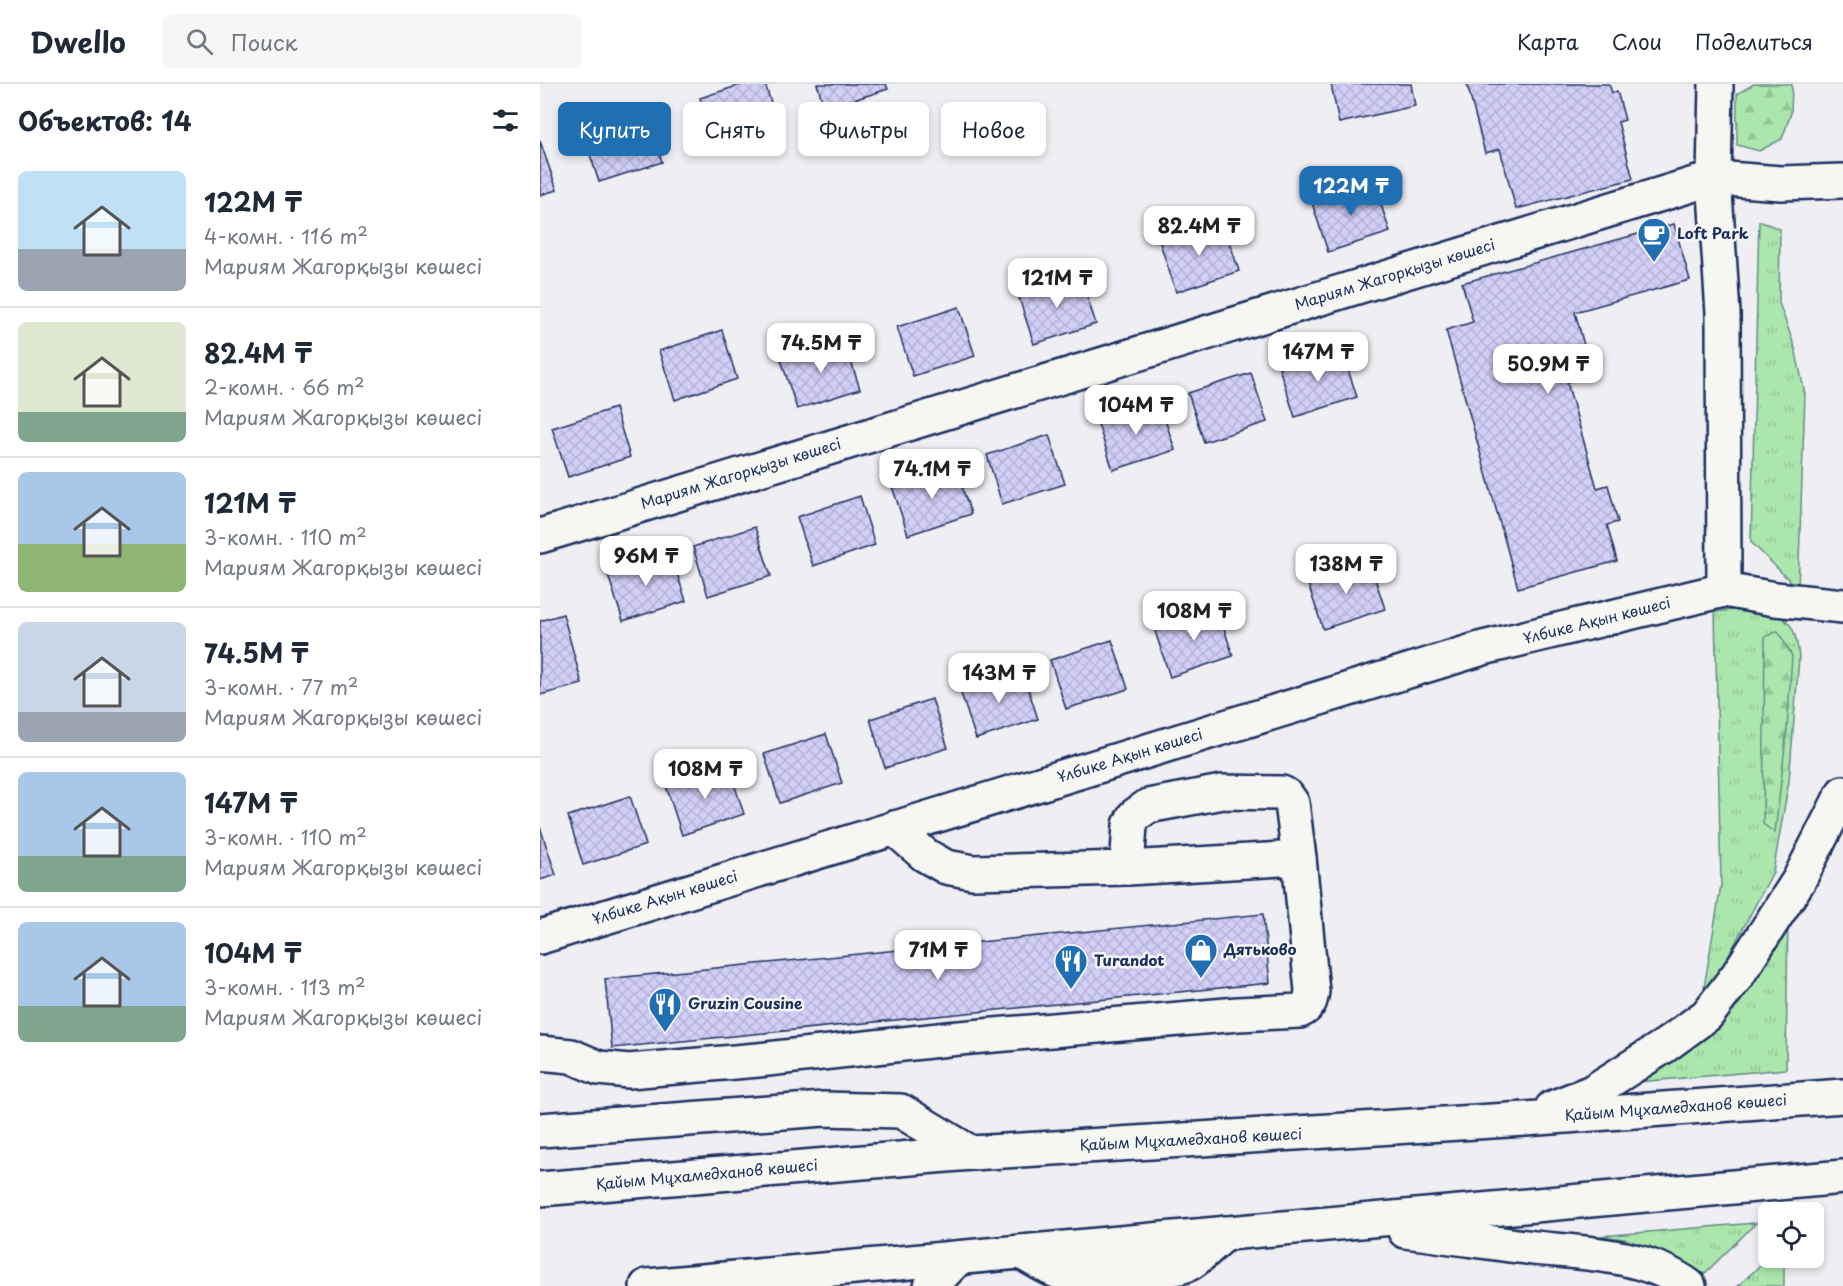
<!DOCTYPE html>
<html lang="ru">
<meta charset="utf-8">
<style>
:root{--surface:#fff;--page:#f6f6f7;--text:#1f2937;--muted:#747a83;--line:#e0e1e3;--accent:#1f6fb2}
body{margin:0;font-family:"Playpen Sans",sans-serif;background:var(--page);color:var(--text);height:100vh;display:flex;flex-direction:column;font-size:22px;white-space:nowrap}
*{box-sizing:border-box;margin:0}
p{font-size:20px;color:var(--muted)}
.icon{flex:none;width:33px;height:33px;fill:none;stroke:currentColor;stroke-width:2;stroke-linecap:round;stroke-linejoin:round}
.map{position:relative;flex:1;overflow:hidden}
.sheet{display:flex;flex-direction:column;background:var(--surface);width:540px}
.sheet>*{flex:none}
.guide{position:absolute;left:18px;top:18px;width:570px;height:54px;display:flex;gap:12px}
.tools{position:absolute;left:1218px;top:1118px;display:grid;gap:12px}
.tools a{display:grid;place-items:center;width:66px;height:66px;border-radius:9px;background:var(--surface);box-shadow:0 3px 9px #0003;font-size:30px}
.price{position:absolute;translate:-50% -51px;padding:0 14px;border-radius:12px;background:#fff;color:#222;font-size:20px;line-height:39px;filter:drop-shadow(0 2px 3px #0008)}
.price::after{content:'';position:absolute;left:50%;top:36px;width:18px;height:14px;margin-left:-9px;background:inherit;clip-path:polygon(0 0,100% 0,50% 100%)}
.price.current{background:var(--accent);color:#fff}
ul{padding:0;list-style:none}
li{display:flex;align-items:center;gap:18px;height:150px;padding:0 18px}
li+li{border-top:2px solid var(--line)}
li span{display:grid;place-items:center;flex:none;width:168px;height:120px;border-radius:9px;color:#555}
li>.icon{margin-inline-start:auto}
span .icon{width:72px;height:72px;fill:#fffc;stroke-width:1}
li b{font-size:26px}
h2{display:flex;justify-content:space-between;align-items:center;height:72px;padding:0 18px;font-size:26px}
.tag{padding:0 21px;border-radius:9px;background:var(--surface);box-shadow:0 3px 9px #0003;font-size:21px;line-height:54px}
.tag.current{background:var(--accent);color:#fff}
header{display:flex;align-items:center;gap:36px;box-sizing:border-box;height:84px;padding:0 30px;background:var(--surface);border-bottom:2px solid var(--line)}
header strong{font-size:28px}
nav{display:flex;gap:33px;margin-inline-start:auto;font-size:21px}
.search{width:420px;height:54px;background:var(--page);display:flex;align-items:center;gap:15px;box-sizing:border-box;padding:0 21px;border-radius:9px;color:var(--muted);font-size:22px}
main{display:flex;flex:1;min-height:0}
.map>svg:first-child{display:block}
.grass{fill:url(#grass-tufts);stroke:#638b86;stroke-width:1.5}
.forest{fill:url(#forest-firs);stroke:#638b86;stroke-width:1.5}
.building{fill:url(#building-cross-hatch);stroke:#1b2f5e;stroke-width:1.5}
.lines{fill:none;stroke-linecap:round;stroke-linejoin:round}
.minor-casing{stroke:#1b2f5e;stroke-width:38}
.major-casing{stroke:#1b2f5e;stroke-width:38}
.minor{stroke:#f6f6f2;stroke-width:33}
.major{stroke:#f6f6f2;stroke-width:33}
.labels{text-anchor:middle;stroke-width:5;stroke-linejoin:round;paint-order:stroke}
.poi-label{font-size:15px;font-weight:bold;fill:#1b2f5e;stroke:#f6f6f2;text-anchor:start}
.street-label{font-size:15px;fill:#1b2f5e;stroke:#f6f6f2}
</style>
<header>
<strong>Dwello</strong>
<div class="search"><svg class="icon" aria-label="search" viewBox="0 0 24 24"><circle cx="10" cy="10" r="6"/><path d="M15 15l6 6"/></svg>Поиск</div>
<nav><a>Карта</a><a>Слои</a><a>Поделиться</a></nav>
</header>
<main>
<section class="sheet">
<h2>Объектов: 14<svg class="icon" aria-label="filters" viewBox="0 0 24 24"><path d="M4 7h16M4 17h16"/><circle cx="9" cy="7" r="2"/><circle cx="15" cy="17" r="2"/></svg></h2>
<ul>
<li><span style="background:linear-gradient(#bfe0f5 65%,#9aa5b1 0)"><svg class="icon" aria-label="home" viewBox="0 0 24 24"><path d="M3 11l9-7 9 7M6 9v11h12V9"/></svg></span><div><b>122M ₸</b><p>4-комн. · 116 m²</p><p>Мариям Жагорқызы көшесі</p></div></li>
<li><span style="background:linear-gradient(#dfe7d0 75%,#7fa58c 0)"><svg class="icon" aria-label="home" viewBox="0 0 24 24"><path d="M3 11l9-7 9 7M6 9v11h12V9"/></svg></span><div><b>82.4M ₸</b><p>2-комн. · 66 m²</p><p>Мариям Жагорқызы көшесі</p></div></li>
<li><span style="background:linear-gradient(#a9c7e8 60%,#8fb573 0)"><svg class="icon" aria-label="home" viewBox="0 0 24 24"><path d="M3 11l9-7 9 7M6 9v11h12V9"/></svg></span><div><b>121M ₸</b><p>3-комн. · 110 m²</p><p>Мариям Жагорқызы көшесі</p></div></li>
<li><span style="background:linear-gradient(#c9d6e8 75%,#9aa5b1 0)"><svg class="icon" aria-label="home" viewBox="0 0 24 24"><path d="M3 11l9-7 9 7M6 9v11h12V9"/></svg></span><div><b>74.5M ₸</b><p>3-комн. · 77 m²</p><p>Мариям Жагорқызы көшесі</p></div></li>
<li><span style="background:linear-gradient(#a9c7e8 70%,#7fa58c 0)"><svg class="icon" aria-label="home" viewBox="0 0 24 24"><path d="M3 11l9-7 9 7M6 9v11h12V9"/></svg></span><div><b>147M ₸</b><p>3-комн. · 110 m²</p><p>Мариям Жагорқызы көшесі</p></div></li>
<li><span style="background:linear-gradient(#a9c7e8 70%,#7fa58c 0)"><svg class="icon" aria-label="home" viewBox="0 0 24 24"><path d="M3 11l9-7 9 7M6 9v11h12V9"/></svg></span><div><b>104M ₸</b><p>3-комн. · 113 m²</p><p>Мариям Жагорқызы көшесі</p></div></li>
</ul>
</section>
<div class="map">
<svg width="1303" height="1202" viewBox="0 0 1303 1202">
<defs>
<pattern id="grass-tufts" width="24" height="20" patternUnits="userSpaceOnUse" patternTransform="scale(1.5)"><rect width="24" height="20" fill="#abe7ad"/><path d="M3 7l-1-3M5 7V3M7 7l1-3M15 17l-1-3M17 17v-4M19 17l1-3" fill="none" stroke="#93c697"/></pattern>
<pattern id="forest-firs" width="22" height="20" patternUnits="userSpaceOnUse" patternTransform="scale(1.5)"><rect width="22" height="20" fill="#abe7ad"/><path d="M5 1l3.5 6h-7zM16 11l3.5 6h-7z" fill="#93c697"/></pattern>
<pattern id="building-cross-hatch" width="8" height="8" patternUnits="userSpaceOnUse" patternTransform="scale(1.5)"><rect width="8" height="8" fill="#d2cef7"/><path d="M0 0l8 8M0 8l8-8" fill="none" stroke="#b4b1d6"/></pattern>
</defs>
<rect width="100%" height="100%" fill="#efeef3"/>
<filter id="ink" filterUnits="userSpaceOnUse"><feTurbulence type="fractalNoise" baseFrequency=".0167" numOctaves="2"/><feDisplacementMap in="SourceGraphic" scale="12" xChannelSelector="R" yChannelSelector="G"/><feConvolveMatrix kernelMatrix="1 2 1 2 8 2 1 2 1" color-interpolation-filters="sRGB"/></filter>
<g filter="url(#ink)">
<g class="grass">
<path d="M 1219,137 L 1240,145 L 1239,219 L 1255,264 L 1265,310 L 1258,505 L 1211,458 Z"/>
<path d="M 1224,522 C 1251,537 1256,542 1259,574 L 1249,697 L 1233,788 L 1170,906 L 1164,904 L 1181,801 L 1175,528 Z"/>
<path d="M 1248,828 L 1246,985 L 1086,999 Z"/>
<path d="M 1216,1139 L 1164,1190 L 1084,1155 L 1060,1152 Z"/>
<path d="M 1229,1173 L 1244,1173 L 1244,1202 L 1198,1202 Z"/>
</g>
<g class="forest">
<path d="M 1214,0 L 1252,0 L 1251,29 L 1242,55 L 1219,67 L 1197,61 L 1197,10 Z"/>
<path d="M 1238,547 L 1252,572 L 1247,645 L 1235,749 L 1223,740 L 1225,553 Z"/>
</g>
<g class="building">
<path d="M 203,0 L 225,0 L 239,43 L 176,63 L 160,14 Z"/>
<path d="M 277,0 L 346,0 L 348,5 L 285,25 Z"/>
<path d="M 791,0 L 871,0 L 875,22 L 799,39 Z"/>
<path d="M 927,0 L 1069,0 L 1072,9 L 1077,7 L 1085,36 L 1078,38 L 1093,95 L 976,125 L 960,65 L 945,69 Z"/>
<path d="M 106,29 L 122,78 L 59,98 L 43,49 Z"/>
<path d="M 0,57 L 17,106 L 0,111 Z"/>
<path d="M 834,99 L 850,148 L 788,168 L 772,119 Z"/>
<path d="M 683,138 L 699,187 L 636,208 L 620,159 Z"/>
<path d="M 1134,140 L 1150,196 L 1035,228 L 1052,291 L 1027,298 L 1057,404 L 1068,401 L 1078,438 L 1067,441 L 1077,477 L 978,504 L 906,246 L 933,238 L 922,199 Z"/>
<path d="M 540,191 L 556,240 L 494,260 L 478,211 Z"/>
<path d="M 419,223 L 435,272 L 373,292 L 357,243 Z"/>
<path d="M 182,246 L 197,295 L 135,316 L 119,267 Z"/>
<path d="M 304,256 L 320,305 L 257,325 L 241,276 Z"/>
<path d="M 801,264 L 817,313 L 755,333 L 739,284 Z"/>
<path d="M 711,289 L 727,338 L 664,358 L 648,309 Z"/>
<path d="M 619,317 L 635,366 L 573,386 L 557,337 Z"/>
<path d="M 75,324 L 90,373 L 28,393 L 12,344 Z"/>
<path d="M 509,351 L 525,400 L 462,420 L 447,371 Z"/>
<path d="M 415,381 L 431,430 L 368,451 L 352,402 Z"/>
<path d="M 320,412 L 335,461 L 273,482 L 257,433 Z"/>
<path d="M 215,443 L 231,492 L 168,512 L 153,463 Z"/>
<path d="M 130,468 L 146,517 L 83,537 L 67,488 Z"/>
<path d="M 829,476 L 845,525 L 783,545 L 767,497 Z"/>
<path d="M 677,523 L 693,572 L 630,593 L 614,544 Z"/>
<path d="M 23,530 L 42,600 L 0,611 L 0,537 Z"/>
<path d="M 572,556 L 588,605 L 526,625 L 510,576 Z"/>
<path d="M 482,586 L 498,635 L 436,655 L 420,606 Z"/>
<path d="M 392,615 L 408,664 L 345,684 L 330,635 Z"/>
<path d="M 286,650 L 302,699 L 240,719 L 224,670 Z"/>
<path d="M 188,681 L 204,730 L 142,751 L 126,702 Z"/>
<path d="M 90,712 L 106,761 L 43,781 L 28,732 Z"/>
<path d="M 0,743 L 16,791 L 0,796 Z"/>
<path d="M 723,830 L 730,899 L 72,964 L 65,895 Z"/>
</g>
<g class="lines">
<defs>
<g id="minor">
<path d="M 1176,0 L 1174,94 L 1183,229 L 1184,506"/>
<path d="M 0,452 L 1174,94 L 1241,99 L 1303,97"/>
<path d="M 587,784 L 590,741 L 594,732 L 608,722 L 682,708 L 742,709 L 747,712 L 752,719 L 759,774"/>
<path d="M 0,853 L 943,564 L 1184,506 L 1235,515 L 1303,522"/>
<path d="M 0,969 L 31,972 L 59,984 L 89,987 L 218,976 L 408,955 L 698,930 L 760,927 C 769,923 771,916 772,907 L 759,774 L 587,784 L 433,788 L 406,783 L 385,771 L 354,744"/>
<path d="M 0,1046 L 284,1025 L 361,1027 L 431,1069"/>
<path d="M 481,1168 C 494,1175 508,1185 522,1189 C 544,1195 631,1190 650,1179 C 663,1171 674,1158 686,1149"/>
<path d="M 391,1202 L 418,1174"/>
</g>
<g id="major">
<path d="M 1012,1024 L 1052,1008 L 1126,961 L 1167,931 L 1197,892 L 1259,796 L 1303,709"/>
<path d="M 0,1105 L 431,1069 L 985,1035 L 1303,1012"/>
<path d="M 865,1147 C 908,1152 951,1159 994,1164 C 1045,1169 1106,1170 1149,1202"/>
<path d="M 107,1202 L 1303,1093"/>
</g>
</defs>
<use href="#minor" class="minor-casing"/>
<use href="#major" class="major-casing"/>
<use href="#minor" class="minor"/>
<use href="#major" class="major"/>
</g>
</g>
<defs>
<symbol id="cafe-pin" viewBox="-11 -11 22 30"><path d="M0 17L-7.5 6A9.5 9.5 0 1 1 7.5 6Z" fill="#1f6fb2" stroke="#f6f6f2"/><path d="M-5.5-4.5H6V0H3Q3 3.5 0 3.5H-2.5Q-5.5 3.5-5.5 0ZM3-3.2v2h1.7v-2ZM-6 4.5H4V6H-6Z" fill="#fff"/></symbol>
<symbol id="shop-pin" viewBox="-11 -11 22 30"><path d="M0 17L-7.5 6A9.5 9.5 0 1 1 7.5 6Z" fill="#1f6fb2" stroke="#f6f6f2"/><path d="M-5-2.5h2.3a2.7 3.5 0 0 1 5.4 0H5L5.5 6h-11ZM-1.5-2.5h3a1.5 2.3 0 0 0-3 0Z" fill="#fff"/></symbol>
<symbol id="restaurant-pin" viewBox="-11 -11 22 30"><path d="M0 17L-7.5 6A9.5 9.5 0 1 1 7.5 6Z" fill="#1f6fb2" stroke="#f6f6f2"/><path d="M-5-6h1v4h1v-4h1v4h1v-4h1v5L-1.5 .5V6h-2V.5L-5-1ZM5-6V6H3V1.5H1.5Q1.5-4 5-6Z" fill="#fff"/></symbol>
</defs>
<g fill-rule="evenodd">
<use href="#cafe-pin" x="1095" y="131" width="38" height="52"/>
<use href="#shop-pin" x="642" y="847" width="38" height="52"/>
<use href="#restaurant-pin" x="512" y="858" width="38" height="52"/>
<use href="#restaurant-pin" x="106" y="901" width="38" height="52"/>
</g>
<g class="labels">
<g class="poi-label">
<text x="1137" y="155">Loft Park</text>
<text x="684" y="871">Дятьково</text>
<text x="554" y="882">Turandot</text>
<text x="148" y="925">Gruzin Cousine</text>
</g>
<g class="street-label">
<text transform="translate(855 191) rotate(-17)" y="5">Мариям Жагорқызы көшесі</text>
<text transform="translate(201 390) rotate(-17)" y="5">Мариям Жагорқызы көшесі</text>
<text transform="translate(1057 537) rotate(-14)" y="5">Ұлбике Ақын көшесі</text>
<text transform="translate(590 672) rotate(-17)" y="5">Ұлбике Ақын көшесі</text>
<text transform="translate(125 814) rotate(-17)" y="5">Ұлбике Ақын көшесі</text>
<text transform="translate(1136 1024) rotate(-4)" y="5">Қайым Мұхамедханов көшесі</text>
<text transform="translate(651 1056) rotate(-3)" y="5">Қайым Мұхамедханов көшесі</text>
<text transform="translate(167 1091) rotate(-5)" y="5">Қайым Мұхамедханов көшесі</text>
</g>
</g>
</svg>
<div class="tools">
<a><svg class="icon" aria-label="locate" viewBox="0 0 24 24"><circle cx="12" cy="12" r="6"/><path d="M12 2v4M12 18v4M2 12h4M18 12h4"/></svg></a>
</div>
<b class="price current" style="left:811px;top:133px">122M ₸</b>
<b class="price" style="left:659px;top:173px">82.4M ₸</b>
<b class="price" style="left:517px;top:225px">121M ₸</b>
<b class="price" style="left:281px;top:290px">74.5M ₸</b>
<b class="price" style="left:778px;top:299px">147M ₸</b>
<b class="price" style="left:1008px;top:311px">50.9M ₸</b>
<b class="price" style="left:596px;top:352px">104M ₸</b>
<b class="price" style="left:392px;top:416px">74.1M ₸</b>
<b class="price" style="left:106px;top:503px">96M ₸</b>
<b class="price" style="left:806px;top:511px">138M ₸</b>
<b class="price" style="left:654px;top:558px">108M ₸</b>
<b class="price" style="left:459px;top:620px">143M ₸</b>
<b class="price" style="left:165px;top:716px">108M ₸</b>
<b class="price" style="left:398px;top:897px">71M ₸</b>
<div class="guide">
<a class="tag current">Купить</a>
<a class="tag">Снять</a>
<a class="tag">Фильтры</a>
<a class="tag">Новое</a>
</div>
</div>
</main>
